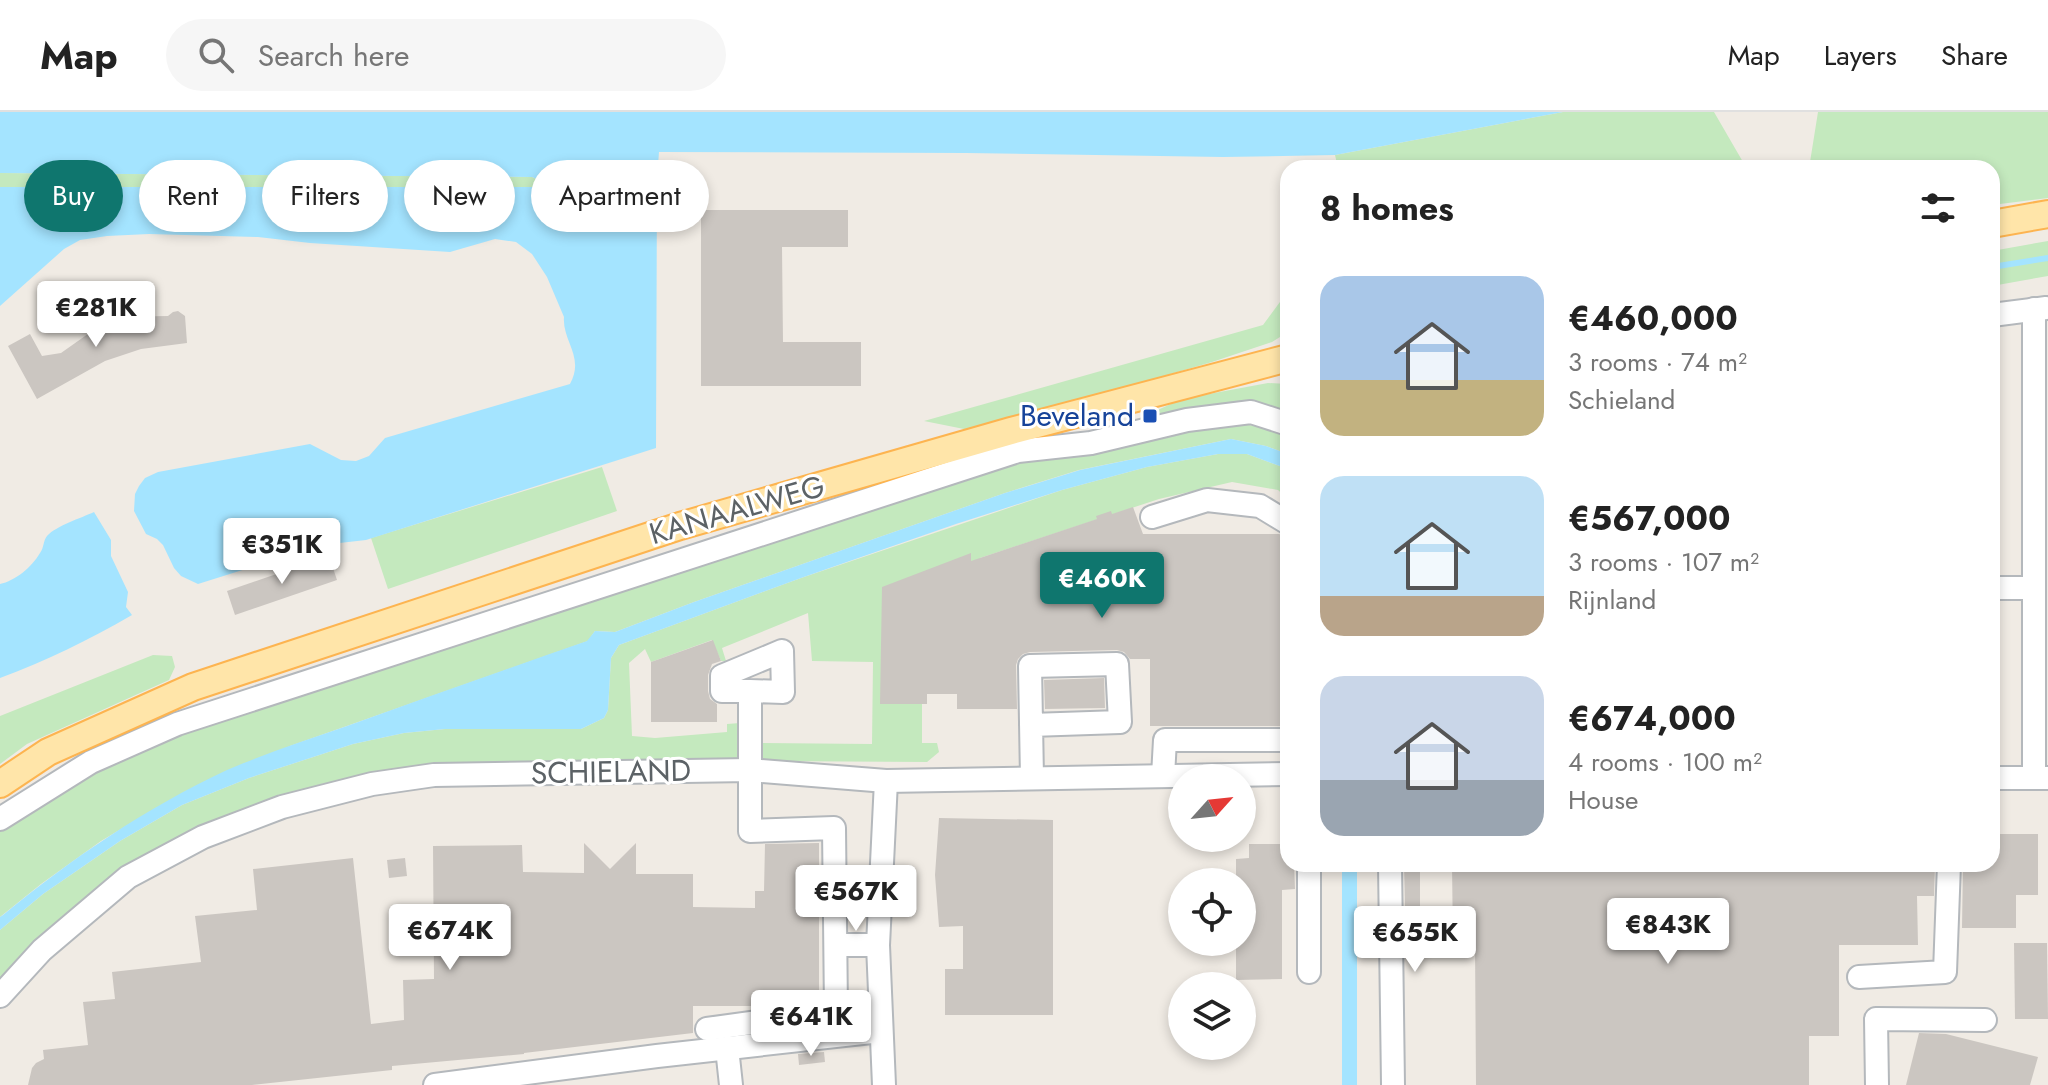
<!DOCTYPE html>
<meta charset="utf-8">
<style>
:root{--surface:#fff;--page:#f6f6f6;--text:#222;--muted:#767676;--line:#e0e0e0;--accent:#0f766e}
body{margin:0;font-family:Jost,sans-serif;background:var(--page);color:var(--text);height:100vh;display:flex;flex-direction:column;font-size:30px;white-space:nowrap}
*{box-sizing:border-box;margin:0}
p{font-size:26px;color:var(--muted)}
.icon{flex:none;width:44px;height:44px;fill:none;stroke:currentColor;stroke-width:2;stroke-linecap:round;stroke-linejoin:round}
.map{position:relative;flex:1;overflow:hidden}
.drawer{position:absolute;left:1280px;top:48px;width:720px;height:712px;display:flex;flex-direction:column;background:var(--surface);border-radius:24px;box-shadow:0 4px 12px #0003}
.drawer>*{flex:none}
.top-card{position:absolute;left:24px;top:48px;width:760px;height:72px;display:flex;gap:16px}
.needle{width:52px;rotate:63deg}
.buttons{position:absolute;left:1168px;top:652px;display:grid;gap:16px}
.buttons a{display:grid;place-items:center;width:88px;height:88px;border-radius:50%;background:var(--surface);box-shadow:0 4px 12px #0003;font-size:40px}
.price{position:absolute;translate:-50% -68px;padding:0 18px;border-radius:8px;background:#fff;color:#222;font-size:26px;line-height:52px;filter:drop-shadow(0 2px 4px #0008)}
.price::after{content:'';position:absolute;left:50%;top:48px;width:24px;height:18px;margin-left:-12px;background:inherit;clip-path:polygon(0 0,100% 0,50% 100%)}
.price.selected{background:var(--accent);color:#fff}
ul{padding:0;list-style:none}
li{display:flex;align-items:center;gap:24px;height:200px;padding:0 40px}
li span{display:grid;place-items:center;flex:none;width:224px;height:160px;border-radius:24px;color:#555}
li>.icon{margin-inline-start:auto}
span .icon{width:96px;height:96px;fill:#fffc;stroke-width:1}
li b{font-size:34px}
h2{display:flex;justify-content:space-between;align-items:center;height:96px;padding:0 40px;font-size:34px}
.pill{padding:0 28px;border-radius:36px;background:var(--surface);box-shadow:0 4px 12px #0003;font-size:28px;line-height:72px}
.pill.selected{background:var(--accent);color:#fff}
header{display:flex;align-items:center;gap:48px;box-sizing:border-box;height:112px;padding:0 40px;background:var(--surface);border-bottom:2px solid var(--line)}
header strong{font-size:38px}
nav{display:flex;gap:44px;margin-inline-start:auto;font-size:28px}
.search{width:560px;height:72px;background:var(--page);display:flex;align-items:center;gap:20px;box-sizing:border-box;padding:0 28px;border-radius:44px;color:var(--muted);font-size:30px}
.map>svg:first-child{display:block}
.green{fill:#c4e9be}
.water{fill:#a4e4ff}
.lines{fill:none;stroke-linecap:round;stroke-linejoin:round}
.stream{stroke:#a4e4ff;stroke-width:6}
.building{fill:#cbc6c1}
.minor-casing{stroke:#b4b8bc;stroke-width:26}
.major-casing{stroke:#fdb450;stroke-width:30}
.minor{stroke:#fff;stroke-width:22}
.major{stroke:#ffe5a9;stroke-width:26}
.transit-dot{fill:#1a4fb4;stroke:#fff;stroke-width:3}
.labels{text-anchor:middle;stroke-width:6;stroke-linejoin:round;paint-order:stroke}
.transit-label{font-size:30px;fill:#164399;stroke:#fff;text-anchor:end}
.street-label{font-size:30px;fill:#5c6266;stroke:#fff}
</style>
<header>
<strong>Map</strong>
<div class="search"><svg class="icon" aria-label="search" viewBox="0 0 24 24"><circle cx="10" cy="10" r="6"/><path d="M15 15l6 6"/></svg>Search here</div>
<nav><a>Map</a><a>Layers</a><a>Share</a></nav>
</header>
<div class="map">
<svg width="2048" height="973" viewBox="0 0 2048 973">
<rect width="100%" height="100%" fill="#f0ebe4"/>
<g class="green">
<path d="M 1563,0 L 1714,0 L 1743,50 L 1761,56 L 1338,56 L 1335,43 Z"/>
<path d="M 1818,0 L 2048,0 L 2048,86 L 1992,93 L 1992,56 L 1819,56 L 1810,50 Z"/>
<path d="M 0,61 L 532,65 L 539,68 L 538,74 L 532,75 L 0,75 Z"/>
<path d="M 2048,129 L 2048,164 L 1992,174 L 1992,139 Z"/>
<path d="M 1288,179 L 1288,220 L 1272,230 L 1212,250 L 974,319 L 924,309 L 1263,213 Z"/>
<path d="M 1268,271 L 1288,272 L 1288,302 L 1154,308 L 1151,301 L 1182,287 Z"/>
<path d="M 1241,312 L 1264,315 L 1288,323 L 1288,342 L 1266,334 L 1231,327 L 1079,358 L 1005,381 L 694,490 L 615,520 L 595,519 L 588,529 L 290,634 L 158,695 L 101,729 L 41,772 L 0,805 L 0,718 L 44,686 L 160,624 L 1016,346 L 1198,314 Z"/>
<path d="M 1218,342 L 1247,342 L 1288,357 L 1288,387 L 1278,378 L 1232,370 L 1159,387 L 980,446 L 922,541 L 922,631 L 937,631 L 939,640 L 927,650 L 761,649 L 760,631 L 872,632 L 873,550 L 812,549 L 808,501 L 722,536 L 726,549 L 721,549 L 712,528 L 651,550 L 645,537 L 629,551 L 632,624 L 655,626 L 727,620 L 727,612 L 740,611 L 739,648 L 579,649 L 397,656 L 321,672 L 235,703 L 168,735 L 0,871 L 0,818 L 43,782 L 120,729 L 182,693 L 249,666 L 353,632 L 404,621 L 445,617 L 581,617 L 604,606 L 608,598 L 611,546 L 619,533 L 801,466 L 1062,378 L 1147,355 Z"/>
<path d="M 602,355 L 617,399 L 388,477 L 371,426 Z"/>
<path d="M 153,543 L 172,544 L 175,555 L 169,568 L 27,632 L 0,652 L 0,604 Z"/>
</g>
<g class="water">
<path d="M 0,0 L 1563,0 L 1335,43 L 1223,45 L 966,41 L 659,40 L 657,67 L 656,336 L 366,428 L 322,433 L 198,472 L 181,464 L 174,456 L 163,433 L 157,427 L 146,422 L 134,399 L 135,382 L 139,374 L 145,366 L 158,360 L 310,332 L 341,348 L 356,349 L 369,344 L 385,326 L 570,272 C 585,245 562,229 564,205 L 547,165 L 532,142 L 516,130 L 495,127 L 450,140 L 310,131 L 258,125 L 149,122 L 107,124 L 80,128 L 64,137 L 0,194 L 0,75 L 532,75 L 538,74 L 539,68 L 532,65 L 0,61 Z"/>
<path d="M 1231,327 L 1266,334 L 1288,342 L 1288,357 L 1247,342 L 1218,342 L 1147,355 L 1062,378 L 956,412 L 801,466 L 619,533 L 611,546 L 608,598 L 604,606 L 581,617 L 445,617 L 404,621 L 353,632 L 249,666 L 182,693 L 120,729 L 43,782 L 0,818 L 0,805 L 3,803 C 72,746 146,696 227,658 C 266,641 307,628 347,614 C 427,585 507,557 587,529 L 595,519 L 615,520 L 694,490 L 1005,381 L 1080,358 Z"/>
<path d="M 94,400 L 111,428 L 111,444 L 128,480 L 126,495 L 132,503 C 87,529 48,548 0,566 L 0,472 C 15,469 32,455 40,441 C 44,436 43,429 47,424 C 56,414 81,406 94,400 Z"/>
<rect x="1342" y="752" width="15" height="221"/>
</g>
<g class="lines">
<path class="stream" d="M 1992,155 L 2048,146"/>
</g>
<g class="building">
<path d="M 701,98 L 848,98 L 848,135 L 782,135 L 783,230 L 861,230 L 861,274 L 701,274 Z"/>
<path d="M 178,199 L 185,204 L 187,231 L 141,237 L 105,249 L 37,287 L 8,234 L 30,222 L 42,244 L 61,241 L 112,205 L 168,204 L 173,200 Z"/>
<path d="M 1133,395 L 1143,422 L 1279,422 L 1288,425 L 1288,614 L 1150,614 L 1150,547 L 1130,547 L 1124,540 L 1117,538 L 1030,540 L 1023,542 L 1018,547 L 1016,553 L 1017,597 L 957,597 L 957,582 L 927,582 L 927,592 L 880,592 L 882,475 L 971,441 L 971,449 L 1097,407 L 1096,404 L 1111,399 L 1112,402 Z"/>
<path d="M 329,444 L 337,468 L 235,503 L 227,479 Z"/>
<path d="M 713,528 L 721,549 L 712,552 L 708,563 L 708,579 L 710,587 L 717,592 L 717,610 L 651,610 L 651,550 Z"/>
<path d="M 1104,566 L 1105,596 L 1045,597 L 1044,568 Z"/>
<path d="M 939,706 L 1053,708 L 1053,903 L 945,903 L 945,857 L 963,857 L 963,814 L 939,815 L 935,763 Z"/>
<path d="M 1992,722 L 2038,722 L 2038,783 L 2016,783 L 2016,816 L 1962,816 L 1963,752 L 1992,752 Z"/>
<path d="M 584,731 L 610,757 L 636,731 L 636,762 L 693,762 L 693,795 L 755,796 L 755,779 L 764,779 L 765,732 L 819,731 L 819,887 L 769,894 L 693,894 L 693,921 L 524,941 L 524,942 L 392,954 L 392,958 L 252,973 L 28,973 L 32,956 L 36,951 L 44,947 L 43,938 L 88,933 L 83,890 L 115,887 L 112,860 L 201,850 L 195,804 L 257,798 L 253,757 L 353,746 L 371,912 L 404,908 L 403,868 L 434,867 L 433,734 L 522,733 L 523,760 L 584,761 Z"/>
<path d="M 1249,732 L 1288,732 L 1288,752 L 1294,752 L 1295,777 L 1282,778 L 1282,867 L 1236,868 L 1236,830 L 1242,830 L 1242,770 L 1236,770 L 1236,747 L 1249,746 Z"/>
<path d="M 405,746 L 407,764 L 389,766 L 387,748 Z"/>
<path d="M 1404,752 L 1420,752 L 1420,796 L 1405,796 Z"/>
<path d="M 1452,752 L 1935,752 L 1934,784 L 1917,784 L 1918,833 L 1839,833 L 1839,924 L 1809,924 L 1809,973 L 1476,973 L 1475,832 L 1453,832 Z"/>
<path d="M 2014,831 L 2047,831 L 2048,907 L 2015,907 Z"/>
<path d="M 1919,921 L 1946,922 L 2038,945 L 2030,973 L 1906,973 Z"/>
<path d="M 824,940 L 825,950 L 799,953 L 798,942 Z"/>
</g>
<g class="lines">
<defs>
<g id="minor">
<path d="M 2034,197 L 2034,666"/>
<path d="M 1992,203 L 2046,196"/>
<path d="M 1152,405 L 1207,388 L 1260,394 L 1288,411"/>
<path d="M 1992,476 L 2034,476"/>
<path d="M 1031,613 L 1120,610 L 1117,552 L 1030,554 L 1032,666"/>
<path d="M 1163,664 L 1165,628 L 1288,628"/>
<path d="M 1992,666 L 2047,666"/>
<path d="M 0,707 L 91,650 L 177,612 L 1018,339 L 1091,331 L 1187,308 L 1251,300 L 1288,312"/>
<path d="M 1390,752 L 1393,973"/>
<path d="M 836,833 L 878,833"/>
<path d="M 1309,860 L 1309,752"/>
<path d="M 1859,865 L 1945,860 L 1949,752"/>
<path d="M 0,884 L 42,838 L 128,765 L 203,725 L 282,695 L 372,672 L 434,663 L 749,658 L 886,669 L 1288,662"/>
<path d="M 707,917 L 836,899 L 834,716 L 750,719 L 750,579 L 783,580 L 782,539 L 722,564 L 722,579 L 750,579"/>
<path d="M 727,936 L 731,973"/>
<path d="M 435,973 L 657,944 L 881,919"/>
<path d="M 884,973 L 878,833 L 886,669"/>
<path d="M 1877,973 L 1876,907 L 1985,908"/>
</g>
<g id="major">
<path d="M 1992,112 L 2048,102"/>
<path d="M 0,672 L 48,640 L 193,575 L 680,414 L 1011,319 L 1288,246"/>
</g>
</defs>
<use href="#minor" class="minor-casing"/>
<use href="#major" class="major-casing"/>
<use href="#minor" class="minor"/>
<use href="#major" class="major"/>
</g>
<rect class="transit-dot" x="1142" y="296" width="16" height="16" rx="4"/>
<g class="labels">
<g class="transit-label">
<text x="1134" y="314">Beveland</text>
</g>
<g class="street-label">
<text transform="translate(737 398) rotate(-16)" y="10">KANAALWEG</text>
<text transform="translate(611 660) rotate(-1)" y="10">SCHIELAND</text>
</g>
</g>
</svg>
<div class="buttons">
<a><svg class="needle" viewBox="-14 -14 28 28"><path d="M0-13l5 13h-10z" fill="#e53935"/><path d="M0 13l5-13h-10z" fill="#767676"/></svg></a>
<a><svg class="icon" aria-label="locate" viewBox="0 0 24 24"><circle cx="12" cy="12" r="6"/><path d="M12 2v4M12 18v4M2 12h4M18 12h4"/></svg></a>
<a><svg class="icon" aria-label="layers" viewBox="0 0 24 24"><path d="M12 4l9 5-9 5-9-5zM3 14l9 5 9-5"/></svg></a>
</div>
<b class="price" style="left:96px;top:237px">€281K</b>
<b class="price" style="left:282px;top:474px">€351K</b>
<b class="price selected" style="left:1102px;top:508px">€460K</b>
<b class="price" style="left:856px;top:821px">€567K</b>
<b class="price" style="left:1668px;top:854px">€843K</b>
<b class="price" style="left:450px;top:860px">€674K</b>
<b class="price" style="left:1415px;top:862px">€655K</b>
<b class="price" style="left:811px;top:946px">€641K</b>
<div class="top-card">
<a class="pill selected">Buy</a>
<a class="pill">Rent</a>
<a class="pill">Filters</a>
<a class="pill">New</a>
<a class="pill">Apartment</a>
</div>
<section class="drawer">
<h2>8 homes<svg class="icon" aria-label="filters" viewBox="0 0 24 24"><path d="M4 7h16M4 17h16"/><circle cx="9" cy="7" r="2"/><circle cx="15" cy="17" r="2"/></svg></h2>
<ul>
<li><span style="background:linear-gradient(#a9c7e8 65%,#c2b280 0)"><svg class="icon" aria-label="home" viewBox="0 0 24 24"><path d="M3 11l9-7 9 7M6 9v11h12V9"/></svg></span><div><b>€460,000</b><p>3 rooms · 74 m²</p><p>Schieland</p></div></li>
<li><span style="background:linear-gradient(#bfe0f5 75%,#b9a48a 0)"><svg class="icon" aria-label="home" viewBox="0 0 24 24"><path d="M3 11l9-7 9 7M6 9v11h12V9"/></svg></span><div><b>€567,000</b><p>3 rooms · 107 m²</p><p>Rijnland</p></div></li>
<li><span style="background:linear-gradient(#c9d6e8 65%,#9aa5b1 0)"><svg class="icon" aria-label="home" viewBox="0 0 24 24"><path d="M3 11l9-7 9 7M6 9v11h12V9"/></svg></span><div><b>€674,000</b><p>4 rooms · 100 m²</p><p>House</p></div></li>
</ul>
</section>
</div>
